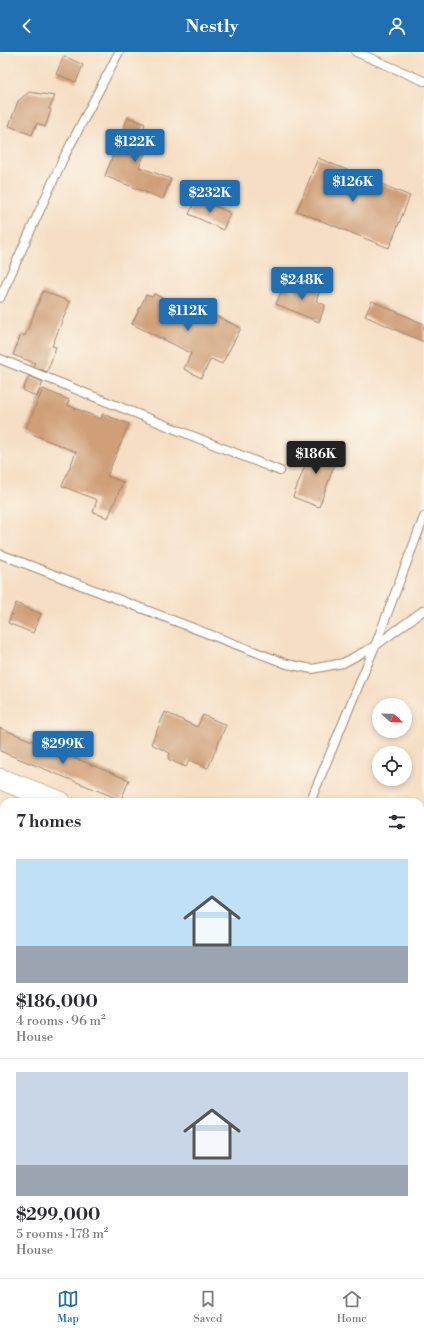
<!DOCTYPE html>
<meta charset="utf-8">
<style>
:root{--surface:#fff;--page:#f7f7f7;--text:#2b2b33;--muted:#7c7c81;--line:#e1e1e2;--accent:#1f6fb2}
body{margin:0;font-family:"Libre Bodoni",serif;background:var(--page);color:var(--text);height:100vh;display:flex;flex-direction:column;font-size:15px;white-space:nowrap}
*{box-sizing:border-box;margin:0}
p{font-size:13px;color:var(--muted)}
.icon{flex:none;width:22px;height:22px;fill:none;stroke:currentColor;stroke-width:2;stroke-linecap:round;stroke-linejoin:round}
.map{position:relative;flex:1;overflow:hidden}
.details{position:absolute;left:0px;top:746px;width:424px;height:480px;display:flex;flex-direction:column;background:var(--surface);border-radius:12px 12px 0 0;box-shadow:0 2px 6px #0003}
.details>*{flex:none}
.needle{width:26px;rotate:112deg}
.tools{position:absolute;left:372px;top:646px;display:grid;gap:8px}
.tools a{display:grid;place-items:center;width:40px;height:40px;border-radius:50%;background:var(--surface);box-shadow:0 2px 6px #0003;font-size:20px}
.price{position:absolute;translate:-50% -34px;padding:0 9px;border-radius:4px;background:var(--accent);color:#fff;font-size:13px;line-height:26px;filter:drop-shadow(0 1px 2px #0008)}
.price::after{content:'';position:absolute;left:50%;top:24px;width:12px;height:9px;margin-left:-6px;background:inherit;clip-path:polygon(0 0,100% 0,50% 100%)}
.price.on{background:#222;color:#fff}
ul{padding:0;list-style:none}
li{display:grid;align-content:center;gap:8px;height:212px;padding:0 16px}
li+li{border-top:1px solid var(--line)}
li span{display:grid;place-items:center;height:124px;border-radius:0px;color:#555}
li>.icon{margin-inline-start:auto}
span .icon{width:72px;height:72px;fill:#fffc;stroke-width:1}
li b{font-size:17px}
h2{display:flex;justify-content:space-between;align-items:center;height:48px;padding:0 16px;font-size:17px}
header{display:flex;justify-content:space-between;align-items:center;height:52px;padding:0 16px;background:var(--accent);color:#fff;font-size:18px;font-weight:700}
.tab-bar{display:flex;justify-content:space-around;align-items:center;height:56px;border-top:1px solid var(--line);background:var(--surface);font-size:11px;color:var(--muted)}
.tab-bar a{display:grid;justify-items:center;gap:2px}
.tab-bar .on{color:var(--accent)}
.map>svg:first-child{display:block}
.building{fill:#cf9f77}
.lines{fill:none;stroke-linecap:round;stroke-linejoin:round}
.service-casing{stroke:#988470;stroke-width:10}
.minor-casing{stroke:#988470;stroke-width:18}
.tertiary-casing{stroke:#988470;stroke-width:22}
.service{stroke:#fff;stroke-width:8}
.minor{stroke:#fff;stroke-width:17}
.tertiary{stroke:#fff;stroke-width:21}
</style>
<header><svg class="icon" aria-label="back" viewBox="0 0 24 24"><path d="M15 5l-7 7 7 7"/></svg>Nestly<svg class="icon" aria-label="person" viewBox="0 0 24 24"><circle cx="12" cy="8" r="4"/><path d="M4 21q1-7 8-7t8 7"/></svg></header>
<div class="map">
<svg width="424" height="1226" viewBox="0 0 424 1226">
<rect width="100%" height="100%" fill="#fbf7ec"/>
<filter id="ink" filterUnits="userSpaceOnUse"><feTurbulence type="fractalNoise" baseFrequency=".025" numOctaves="2"/><feDisplacementMap in="SourceGraphic" scale="8" xChannelSelector="R" yChannelSelector="G"/><feConvolveMatrix kernelMatrix="1 2 1 2 8 2 1 2 1" color-interpolation-filters="sRGB"/></filter>
<filter id="wash" filterUnits="userSpaceOnUse"><feTurbulence type="fractalNoise" baseFrequency=".012" numOctaves="4" result="noise"/><feDisplacementMap in="SourceGraphic" scale="16" xChannelSelector="R" yChannelSelector="G"/><feGaussianBlur stdDeviation="0.9" result="paint"/><feColorMatrix in="noise" values="0 0 0 0 0 0 0 0 0 0 0 0 0 0 0 0 0 1.4 0 .05"/><feComposite in="paint" operator="in"/></filter>
<g filter="url(#wash)">
<rect width="100%" height="100%" fill="#f5dec3"/>
<g id="blocks">
<g class="building">
<path d="M 64,4 L 83,13 L 76,30 L 56,22 Z"/>
<path d="M 29,40 L 55,44 L 49,57 L 51,58 L 45,75 L 37,71 L 32,83 L 9,74 L 18,49 Z"/>
<path d="M 128,65 L 145,72 L 136,95 L 146,99 L 139,115 L 171,127 L 163,147 L 105,124 Z"/>
<path d="M 318,106 L 410,144 L 389,196 L 297,159 Z"/>
<path d="M 197,146 L 230,161 L 223,178 L 189,162 Z"/>
<path d="M 298,229 L 320,239 L 316,249 L 325,253 L 319,270 L 276,252 L 283,235 L 294,240 Z"/>
<path d="M 43,239 L 70,250 L 52,294 L 56,295 L 47,320 L 33,314 L 35,311 L 13,303 L 21,282 L 25,284 Z"/>
<path d="M 154,242 L 199,264 L 202,257 L 241,276 L 222,312 L 211,307 L 201,326 L 184,317 L 191,301 L 132,272 L 146,243 L 152,245 Z"/>
<path d="M 372,249 L 424,272 L 424,290 L 365,264 Z"/>
<path d="M 29,324 L 43,330 L 37,345 L 23,338 Z"/>
<path d="M 43,337 L 69,348 L 67,353 L 101,367 L 103,362 L 129,372 L 107,424 L 123,430 L 108,466 L 93,460 L 97,448 L 62,434 L 76,400 L 25,379 Z"/>
<path d="M 313,392 L 339,401 L 319,455 L 293,445 Z"/>
<path d="M 16,551 L 41,562 L 33,581 L 8,571 Z"/>
<path d="M 165,660 L 197,675 L 203,663 L 226,673 L 208,716 L 189,708 L 186,715 L 168,707 L 170,701 L 151,692 Z"/>
<path d="M 0,676 L 129,728 L 121,748 L 0,699 Z"/>
</g>
</g>
</g>
<g filter="url(#ink)">
<use href="#blocks" fill-opacity="0" stroke="#988470" stroke-width="1"/>
<g class="lines">
<defs>
<g id="service">
<path d="M 356,0 L 424,29"/>
<path d="M 0,246 L 63,107 L 119,0"/>
<path d="M 0,307 L 280,419"/>
<path d="M 0,502 L 287,612 L 312,617 L 343,611 L 375,594 L 424,558"/>
<path d="M 310,750 L 375,594 L 424,465"/>
</g>
<g id="minor">
<path d="M 0,1047 L 4,1049"/>
<path d="M 420,1212 L 424,1213"/>
<path d="M 100,1226 L 102,1222"/>
<path d="M 408,1226 L 410,1222"/>
</g>
<g id="tertiary">
<path d="M 0,727 L 61,750"/>
<path d="M 420,889 L 424,891"/>
</g>
</defs>
<use href="#service" class="service-casing"/>
<use href="#minor" class="minor-casing"/>
<use href="#tertiary" class="tertiary-casing"/>
<use href="#service" class="service"/>
<use href="#minor" class="minor"/>
<use href="#tertiary" class="tertiary"/>
</g>
</g>
</svg>
<div class="tools">
<a><svg class="needle" viewBox="-14 -14 28 28"><path d="M0-13l5 13h-10z" fill="#e53935"/><path d="M0 13l5-13h-10z" fill="#7c7c81"/></svg></a>
<a><svg class="icon" aria-label="locate" viewBox="0 0 24 24"><circle cx="12" cy="12" r="6"/><path d="M12 2v4M12 18v4M2 12h4M18 12h4"/></svg></a>
</div>
<b class="price" style="left:135px;top:111px">$122K</b>
<b class="price" style="left:353px;top:151px">$126K</b>
<b class="price" style="left:210px;top:162px">$232K</b>
<b class="price" style="left:302px;top:249px">$248K</b>
<b class="price" style="left:188px;top:280px">$112K</b>
<b class="price on" style="left:316px;top:423px">$186K</b>
<b class="price" style="left:63px;top:713px">$299K</b>
<section class="details">
<h2>7 homes<svg class="icon" aria-label="filters" viewBox="0 0 24 24"><path d="M4 7h16M4 17h16"/><circle cx="9" cy="7" r="2"/><circle cx="15" cy="17" r="2"/></svg></h2>
<ul>
<li><span style="background:linear-gradient(#bfe0f5 70%,#9aa5b1 0)"><svg class="icon" aria-label="home" viewBox="0 0 24 24"><path d="M3 11l9-7 9 7M6 9v11h12V9"/></svg></span><div><b>$186,000</b><p>4 rooms · 96 m²</p><p>House</p></div></li>
<li><span style="background:linear-gradient(#c9d6e8 75%,#9aa5b1 0)"><svg class="icon" aria-label="home" viewBox="0 0 24 24"><path d="M3 11l9-7 9 7M6 9v11h12V9"/></svg></span><div><b>$299,000</b><p>5 rooms · 178 m²</p><p>House</p></div></li>
</ul>
</section>
</div>
<nav class="tab-bar">
<a class="on"><svg class="icon" aria-label="map" viewBox="0 0 24 24"><path d="M3 6l6-2 6 2 6-2v14l-6 2-6-2-6 2zM9 4v14M15 6v14"/></svg>Map</a>
<a><svg class="icon" aria-label="saved" viewBox="0 0 24 24"><path d="M7 4h10v16l-5-4-5 4z"/></svg>Saved</a>
<a><svg class="icon" aria-label="home" viewBox="0 0 24 24"><path d="M3 11l9-7 9 7M6 9v11h12V9"/></svg>Home</a>
</nav>
